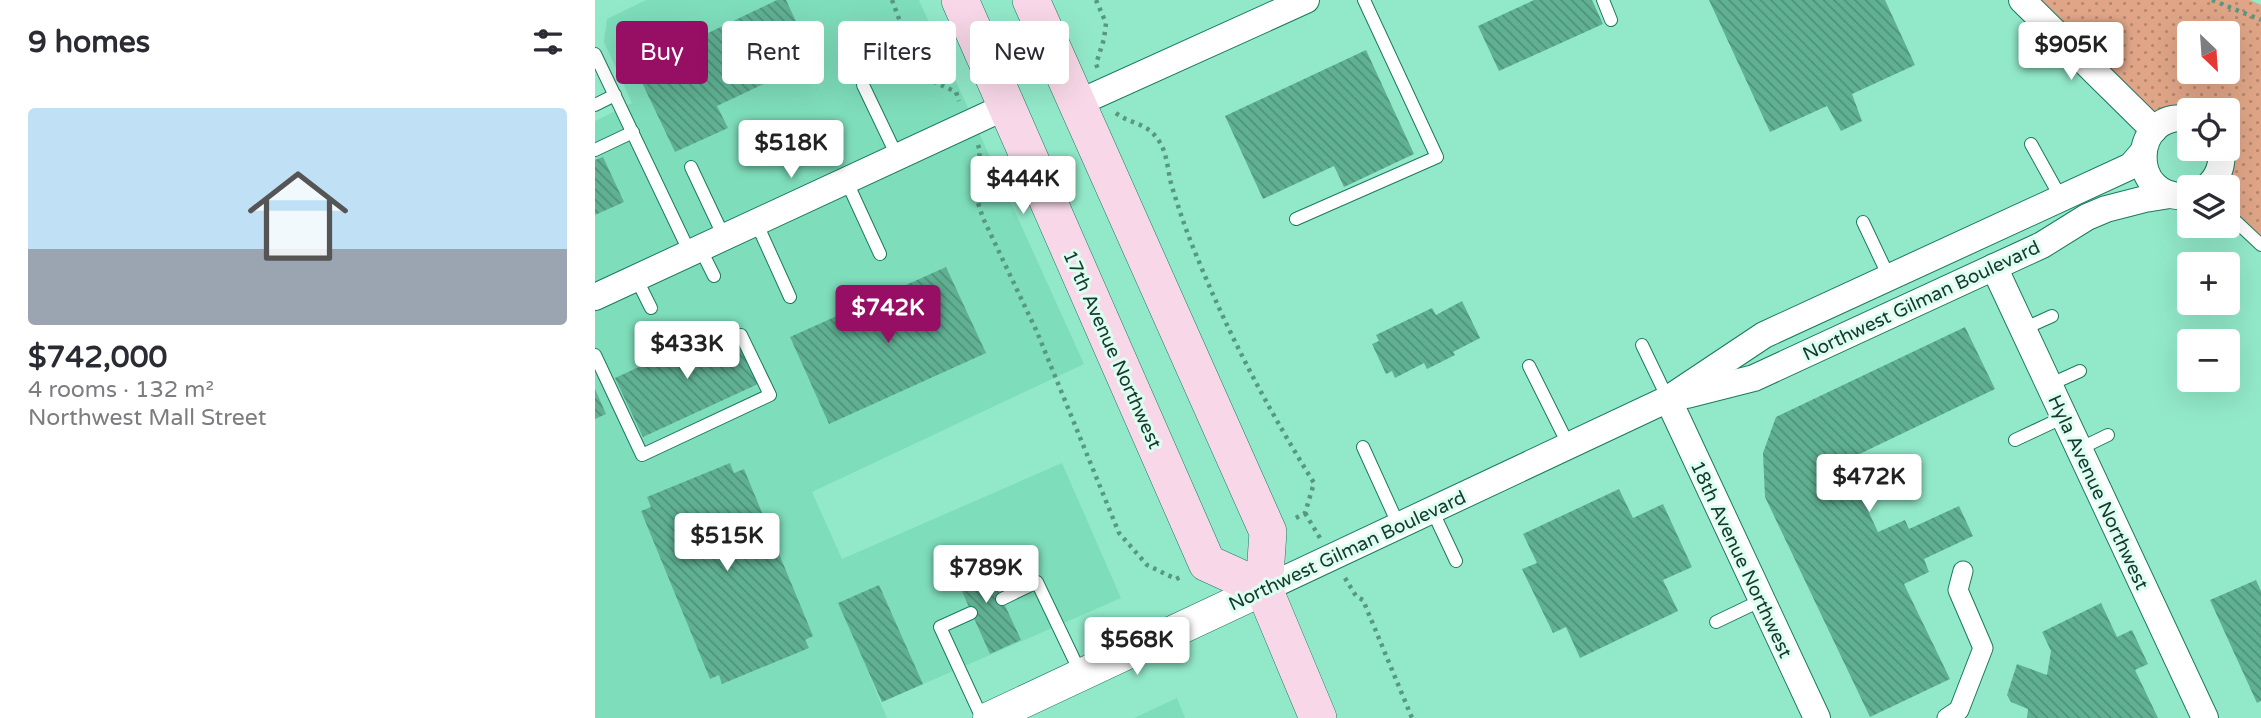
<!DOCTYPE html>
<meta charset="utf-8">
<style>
:root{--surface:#fff;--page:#f7f7f7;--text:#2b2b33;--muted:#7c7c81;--line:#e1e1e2;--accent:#960f65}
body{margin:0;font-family:"Varela Round",sans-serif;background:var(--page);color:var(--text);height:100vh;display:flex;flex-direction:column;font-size:26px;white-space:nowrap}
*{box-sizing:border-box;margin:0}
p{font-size:23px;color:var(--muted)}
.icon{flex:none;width:38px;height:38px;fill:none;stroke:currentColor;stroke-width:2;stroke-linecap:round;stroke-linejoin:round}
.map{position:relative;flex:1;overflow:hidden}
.drawer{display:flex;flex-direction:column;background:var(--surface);width:595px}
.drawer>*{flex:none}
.top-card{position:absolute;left:21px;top:21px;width:665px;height:63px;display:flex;gap:14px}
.needle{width:46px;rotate:155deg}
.fabs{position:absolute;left:1582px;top:21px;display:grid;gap:14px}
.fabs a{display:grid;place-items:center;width:63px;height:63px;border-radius:7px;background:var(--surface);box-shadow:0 7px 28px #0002;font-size:35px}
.price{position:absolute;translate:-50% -60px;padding:0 16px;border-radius:7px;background:#fff;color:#222;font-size:23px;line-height:46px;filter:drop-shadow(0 2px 4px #0008)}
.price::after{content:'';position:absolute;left:50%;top:42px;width:21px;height:16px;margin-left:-10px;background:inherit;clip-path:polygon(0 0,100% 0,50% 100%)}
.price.current{background:var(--accent);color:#fff}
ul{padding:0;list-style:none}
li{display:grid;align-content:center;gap:14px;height:371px;padding:0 28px}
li+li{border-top:2px solid var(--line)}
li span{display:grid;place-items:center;height:217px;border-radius:7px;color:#555}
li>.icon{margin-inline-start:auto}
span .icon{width:126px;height:126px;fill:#fffc;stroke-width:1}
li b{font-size:30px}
h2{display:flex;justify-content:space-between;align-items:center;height:84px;padding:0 28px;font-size:30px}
.chip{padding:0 24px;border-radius:7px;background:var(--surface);box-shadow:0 7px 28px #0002;font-size:24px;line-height:63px}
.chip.current{background:var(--accent);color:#fff}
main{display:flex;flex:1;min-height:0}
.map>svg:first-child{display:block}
.built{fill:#7eddbb}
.park{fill:url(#park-dots);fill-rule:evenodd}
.building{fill:url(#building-back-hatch)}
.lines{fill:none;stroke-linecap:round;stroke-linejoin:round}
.service-casing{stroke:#1a7a5f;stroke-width:14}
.pedestrian-casing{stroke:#1a7a5f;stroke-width:21}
.minor-casing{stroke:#1a7a5f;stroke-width:28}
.tertiary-casing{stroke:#1a7a5f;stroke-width:33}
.secondary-casing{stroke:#1a7a5f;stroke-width:38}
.path{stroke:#589881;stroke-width:4.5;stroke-dasharray:3.5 5;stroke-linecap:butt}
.service{stroke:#fff;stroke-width:12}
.pedestrian{stroke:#fff;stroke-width:19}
.minor{stroke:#fff;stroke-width:26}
.tertiary{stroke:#fff;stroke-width:32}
.secondary{stroke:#f8d8e8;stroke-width:37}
.labels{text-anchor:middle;stroke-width:6;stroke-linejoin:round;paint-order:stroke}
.street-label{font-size:19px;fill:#14392d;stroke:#ddfef1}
</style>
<main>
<section class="drawer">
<h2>9 homes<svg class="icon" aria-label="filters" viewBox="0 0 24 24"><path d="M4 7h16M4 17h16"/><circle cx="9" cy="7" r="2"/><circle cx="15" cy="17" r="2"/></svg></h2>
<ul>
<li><span style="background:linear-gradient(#bfe0f5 65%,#9aa5b1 0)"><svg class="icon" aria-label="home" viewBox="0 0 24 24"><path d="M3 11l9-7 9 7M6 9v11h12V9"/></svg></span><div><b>$742,000</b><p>4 rooms · 132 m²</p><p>Northwest Mall Street</p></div></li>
</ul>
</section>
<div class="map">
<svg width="1666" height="718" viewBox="0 0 1666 718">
<defs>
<pattern id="park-dots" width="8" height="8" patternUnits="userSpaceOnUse" patternTransform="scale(1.75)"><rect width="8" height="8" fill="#e0a587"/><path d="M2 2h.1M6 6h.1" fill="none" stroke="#b4876f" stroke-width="1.8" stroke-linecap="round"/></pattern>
<pattern id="building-back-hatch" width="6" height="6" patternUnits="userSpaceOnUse" patternTransform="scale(1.75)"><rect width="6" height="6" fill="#60b194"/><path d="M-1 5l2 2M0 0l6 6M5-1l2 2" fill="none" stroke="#4e9179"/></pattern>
</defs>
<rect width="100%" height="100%" fill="#92e9c9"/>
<g class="built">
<path d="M 51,0 L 324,0 L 489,364 L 217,492 L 247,559 L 467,463 L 526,598 L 287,702 L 273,673 L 292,718 L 0,718 L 0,121 L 37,103 L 9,42 L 12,19 Z"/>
<path d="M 582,698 L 590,718 L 539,718 Z"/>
</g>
<path class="park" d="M 1427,0 L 1655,0 L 1666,5 L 1666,245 L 1633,214 L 1633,187 L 1612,187 L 1633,149 L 1633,110 L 1594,110 L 1565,125 ZM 1594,33 L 1633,33 L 1633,72 L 1594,72 Z"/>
<g class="building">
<path d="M 182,0 L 191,0 L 219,60 L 122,106 L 133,128 L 80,152 L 40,68 Z"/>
<path d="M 939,0 L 997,0 L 1008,24 L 904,71 L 883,26 Z"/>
<path d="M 1114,0 L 1290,0 L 1320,65 L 1257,94 L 1267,121 L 1246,131 L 1232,106 L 1175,132 Z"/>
<path d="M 771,50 L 819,154 L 749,187 L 739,166 L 668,199 L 630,116 Z"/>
<path d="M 8,157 L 29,202 L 0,215 L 0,160 Z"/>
<path d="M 351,267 L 391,353 L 234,424 L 195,337 Z"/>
<path d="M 867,301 L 885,338 L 858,352 L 860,355 L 832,369 L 829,363 L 800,378 L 797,371 L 791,374 L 777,344 L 784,341 L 781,335 L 837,308 L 841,315 Z"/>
<path d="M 135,325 L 163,384 L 48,437 L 20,378 Z"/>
<path d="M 1370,327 L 1400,389 L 1250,461 L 1283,532 L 1310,520 L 1314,529 L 1364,506 L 1378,536 L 1329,559 L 1334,572 L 1309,584 L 1355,679 L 1275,717 L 1170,497 L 1168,453 L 1181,417 Z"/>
<path d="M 0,389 L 11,414 L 0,419 Z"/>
<path d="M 135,463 L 139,473 L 149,469 L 218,636 L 210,640 L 214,648 L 127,684 L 124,675 L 115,679 L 46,511 L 56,507 L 52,497 Z"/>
<path d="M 1024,489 L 1038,518 L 1068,504 L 1097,567 L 1068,580 L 1083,611 L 985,658 L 971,627 L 958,633 L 927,569 L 942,563 L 928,534 Z"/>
<path d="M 387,556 L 426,640 L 395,654 L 357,569 Z"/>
<path d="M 1661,580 L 1666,591 L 1666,701 L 1662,703 L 1615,600 Z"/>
<path d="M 284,585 L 328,684 L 287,702 L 243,603 Z"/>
<path d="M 1506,603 L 1522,637 L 1537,630 L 1553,664 L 1540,670 L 1563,718 L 1432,718 L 1433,709 L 1416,702 L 1412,695 L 1422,664 L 1452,675 L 1456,651 L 1447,632 Z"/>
</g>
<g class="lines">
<defs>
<g id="service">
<path d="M 1008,0 L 1016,20"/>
<path d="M 0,54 L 95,253"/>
<path d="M 268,85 L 302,156"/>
<path d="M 0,105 L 20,95"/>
<path d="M 1436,144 L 1466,198"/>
<path d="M 0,150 L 38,132"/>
<path d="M 96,167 L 129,237"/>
<path d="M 251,180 L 285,254"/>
<path d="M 1633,214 L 1666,245"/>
<path d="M 701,219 L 842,157 L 769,0"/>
<path d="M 161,222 L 195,297"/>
<path d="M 1268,222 L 1294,277"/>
<path d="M 105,248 L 119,276"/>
<path d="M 41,278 L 56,308"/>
<path d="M 1428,329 L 1457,316"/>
<path d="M 1047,345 L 1073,399"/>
<path d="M 0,355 L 47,455 L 175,395 L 146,335"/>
<path d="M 934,366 L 974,446"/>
<path d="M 1454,385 L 1485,371"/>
<path d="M 1420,440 L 1469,417"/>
<path d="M 768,447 L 804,526"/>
<path d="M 1484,449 L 1513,435"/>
<path d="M 837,510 L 861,561"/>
<path d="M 407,599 L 442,582 L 486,674"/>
<path d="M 376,613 L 345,627 L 387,718"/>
<path d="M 1121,622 L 1167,600"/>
</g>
<path id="pedestrian" d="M 1352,718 L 1364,710 L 1388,648 L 1363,590 L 1368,571"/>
<g id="minor">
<path d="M 1427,0 L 1559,130"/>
<path d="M 481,104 L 711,0"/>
<path d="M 1594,119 C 1536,109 1531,202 1594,196"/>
<path d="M 1612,187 C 1624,177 1628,164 1626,149"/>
<path d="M 1399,267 L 1610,718"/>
<path d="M 0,297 L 412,106"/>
<path d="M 1092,395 L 1159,378 L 1447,245 L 1492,217 L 1511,209 L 1550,199 L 1575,195"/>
<path d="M 1073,399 L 1222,718"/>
<path d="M 669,589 L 1073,399 L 1169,335 L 1536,166 L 1548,152"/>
</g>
<path id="tertiary" d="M 394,718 L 669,589"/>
<g id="secondary">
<path d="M 365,0 L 612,563 L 669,589"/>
<path d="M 436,0 L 673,532 L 669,589 L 723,718"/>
</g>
</defs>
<use href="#service" class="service-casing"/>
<use href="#pedestrian" class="pedestrian-casing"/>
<use href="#minor" class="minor-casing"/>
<use href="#tertiary" class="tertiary-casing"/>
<use href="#secondary" class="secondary-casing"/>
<g class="path">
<path d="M 297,0 L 322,67 L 333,79 L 361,92 L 364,101"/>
<path d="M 501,0 L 511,23 L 509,39 L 501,64 L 503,69"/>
<path d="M 1617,0 L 1666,20"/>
<path d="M 521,113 C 533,123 551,123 561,137 C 573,151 572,170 577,187 C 584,209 591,231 600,252 C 633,334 673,409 719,483 L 710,513 L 699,519"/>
<path d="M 383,145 L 385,151 L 380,194 L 388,218 L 442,332 L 524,533 L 552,565 L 581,579 L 588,576"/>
<path d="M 710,513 L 725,538"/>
<path d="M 750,578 L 761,596 L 768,600 L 817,718"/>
</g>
<use href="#service" class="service"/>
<use href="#pedestrian" class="pedestrian"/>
<use href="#minor" class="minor"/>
<use href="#tertiary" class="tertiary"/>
<use href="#secondary" class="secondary"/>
</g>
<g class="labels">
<g class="street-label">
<text transform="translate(1326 300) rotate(-25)" y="7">Northwest Gilman Boulevard</text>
<text transform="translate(518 349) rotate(66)" y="7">17th Avenue Northwest</text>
<text transform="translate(1504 492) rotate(65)" y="7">Hyla Avenue Northwest</text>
<text transform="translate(752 550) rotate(-25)" y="7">Northwest Gilman Boulevard</text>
<text transform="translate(1147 559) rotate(65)" y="7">18th Avenue Northwest</text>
</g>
</g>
</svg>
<div class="fabs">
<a><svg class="needle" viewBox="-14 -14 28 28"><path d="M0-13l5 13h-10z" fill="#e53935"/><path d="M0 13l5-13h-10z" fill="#7c7c81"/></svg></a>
<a><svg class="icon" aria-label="locate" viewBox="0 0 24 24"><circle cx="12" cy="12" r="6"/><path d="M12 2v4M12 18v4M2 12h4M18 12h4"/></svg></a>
<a><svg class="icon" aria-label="layers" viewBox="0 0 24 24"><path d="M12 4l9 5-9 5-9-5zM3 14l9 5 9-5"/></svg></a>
<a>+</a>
<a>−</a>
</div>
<b class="price" style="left:1476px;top:82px">$905K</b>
<b class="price" style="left:196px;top:180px">$518K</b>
<b class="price" style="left:428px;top:216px">$444K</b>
<b class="price current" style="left:293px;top:345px">$742K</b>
<b class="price" style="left:92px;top:381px">$433K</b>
<b class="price" style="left:1274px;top:514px">$472K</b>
<b class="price" style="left:132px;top:573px">$515K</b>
<b class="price" style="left:391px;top:605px">$789K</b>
<b class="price" style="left:542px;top:677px">$568K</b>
<div class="top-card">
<a class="chip current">Buy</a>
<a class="chip">Rent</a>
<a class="chip">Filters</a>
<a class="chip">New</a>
</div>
</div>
</main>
